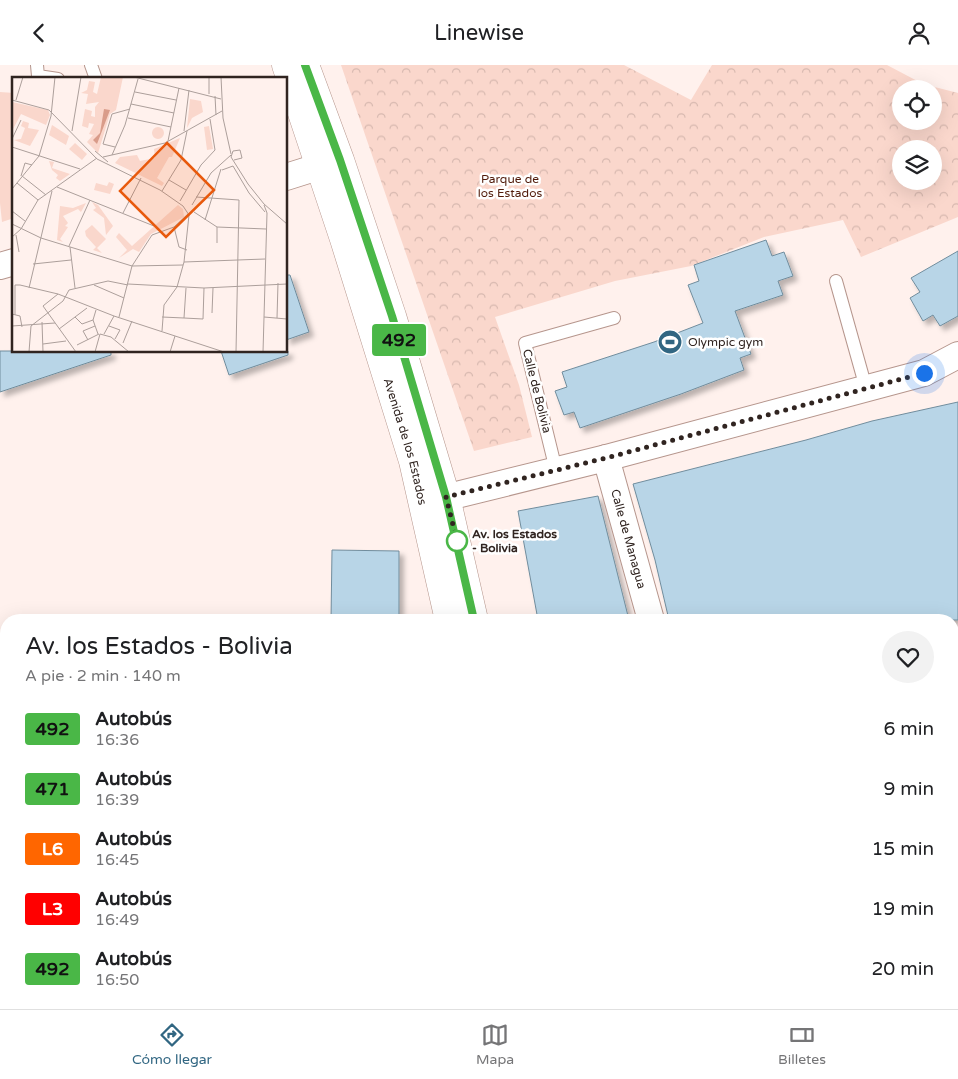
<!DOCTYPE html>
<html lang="es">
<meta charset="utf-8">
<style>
body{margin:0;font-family:"Varela Round",sans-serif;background:#f2f2f2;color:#202124;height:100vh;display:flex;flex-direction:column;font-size:19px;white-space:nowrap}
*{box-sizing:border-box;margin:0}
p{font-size:16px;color:#757577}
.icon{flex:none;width:28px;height:28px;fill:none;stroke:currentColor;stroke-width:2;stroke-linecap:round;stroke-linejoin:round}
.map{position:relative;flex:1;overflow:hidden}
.panel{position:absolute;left:0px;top:549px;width:959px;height:396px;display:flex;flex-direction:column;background:#fff;border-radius:20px 20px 0 0;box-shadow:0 5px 20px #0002}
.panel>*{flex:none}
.badge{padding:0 10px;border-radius:4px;font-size:18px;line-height:32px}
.fabs{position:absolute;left:892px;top:15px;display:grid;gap:10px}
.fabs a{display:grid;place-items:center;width:50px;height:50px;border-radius:50%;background:#fff;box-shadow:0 5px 20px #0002;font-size:25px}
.you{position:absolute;width:25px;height:25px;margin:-12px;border:4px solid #fff;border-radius:50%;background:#1a73e8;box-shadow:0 0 0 8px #1a73e833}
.map>.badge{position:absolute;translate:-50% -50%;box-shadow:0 0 0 2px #fff}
.round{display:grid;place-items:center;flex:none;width:52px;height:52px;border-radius:26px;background:#f2f2f2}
.overview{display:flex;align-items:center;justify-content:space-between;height:85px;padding:0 25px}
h1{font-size:24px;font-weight:600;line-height:38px}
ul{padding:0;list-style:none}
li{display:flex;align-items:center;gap:15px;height:60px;padding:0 25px}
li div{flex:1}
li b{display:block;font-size:19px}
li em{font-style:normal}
li .badge{min-width:55px;font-weight:700;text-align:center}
header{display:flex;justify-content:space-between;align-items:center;height:65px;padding:0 25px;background:#fff;font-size:22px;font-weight:600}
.menu{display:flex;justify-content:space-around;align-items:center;height:70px;border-top:1px solid #e0e0e0;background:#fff;font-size:14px;color:#757577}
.menu a{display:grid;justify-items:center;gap:2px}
.menu .on{color:#316682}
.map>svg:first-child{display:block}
.park{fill:url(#park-crowns);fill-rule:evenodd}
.garden{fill:#fad7cc}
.building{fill:#b8d5e7;stroke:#718d9d;filter:url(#shadow)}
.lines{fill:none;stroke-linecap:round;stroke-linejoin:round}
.lane-casing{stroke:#b6968d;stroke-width:14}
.street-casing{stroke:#b6968d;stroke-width:28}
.secondary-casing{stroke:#b6968d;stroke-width:29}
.lane{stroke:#fff;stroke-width:12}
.street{stroke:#fff;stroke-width:26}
.secondary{stroke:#fff;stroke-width:28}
.line-casing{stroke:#fff;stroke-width:11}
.line{stroke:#4ab747;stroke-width:8}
.walk{stroke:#302420;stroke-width:5;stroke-dasharray:0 9}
.stop-dot{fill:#fff;stroke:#4ab747;stroke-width:2.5}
.labels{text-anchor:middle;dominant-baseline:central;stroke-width:5;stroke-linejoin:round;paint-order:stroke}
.park-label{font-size:12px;fill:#511b0a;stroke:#fff}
.poi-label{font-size:12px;fill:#302420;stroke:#fff;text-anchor:start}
.street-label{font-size:12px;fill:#302420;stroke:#fff}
.stop-label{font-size:12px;font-weight:bold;fill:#302420;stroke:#fff;text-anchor:start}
.inset-road{fill:none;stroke:#ac9f9b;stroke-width:1}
.view{fill:#e8590c;fill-opacity:0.15;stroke:#e8590c;stroke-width:2.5}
.inset-edge{fill:none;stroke:#302420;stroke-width:2.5}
</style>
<header><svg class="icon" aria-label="back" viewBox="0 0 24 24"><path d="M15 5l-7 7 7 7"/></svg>Linewise<svg class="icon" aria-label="person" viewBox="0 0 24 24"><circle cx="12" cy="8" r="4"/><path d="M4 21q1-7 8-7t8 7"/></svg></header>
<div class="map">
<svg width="958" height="944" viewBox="0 0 958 944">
<defs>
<pattern id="park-crowns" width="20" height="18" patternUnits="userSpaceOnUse" patternTransform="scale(1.25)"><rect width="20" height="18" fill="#fad7cc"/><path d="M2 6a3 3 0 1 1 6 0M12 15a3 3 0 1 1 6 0" fill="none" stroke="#d7b8af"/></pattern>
<filter id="shadow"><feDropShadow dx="4.5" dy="4.5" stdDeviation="2.5" flood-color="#0004"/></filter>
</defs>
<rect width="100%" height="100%" fill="#fff1ed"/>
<g class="park">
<path d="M341 0H624L691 35 712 0H887L923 19 958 28V152L861 192 843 155 764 172 691 201 615 216 495 252 519 320 532 372 474 386ZM901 24H934V56H901ZM901 84H934V116H901Z"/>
<path d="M6 707V805L0 801V708Z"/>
</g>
<path class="garden" d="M0 27 14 28V153L2 157 0 138Z"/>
<g class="building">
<path d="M766 175 772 191 784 187 793 211 778 216 783 230 735 246 751 289 740 293 744 305 681 329 580 363 574 347 564 350 555 326 567 322 562 307 654 277 703 258 688 220 699 216 694 200Z"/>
<path d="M958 186V251L940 261 933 250 923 256 910 233 920 227 911 213Z"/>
<path d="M286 210H290L309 267 286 275Z"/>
<path d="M0 286H111V290L0 327Z"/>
<path d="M221 286H288V290L229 310Z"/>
<path d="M958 337V555H669L655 495 633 419 806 375 872 356Z"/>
<path d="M598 431 629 555H538L518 446Z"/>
<path d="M332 485 399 486V555H331Z"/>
</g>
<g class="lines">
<defs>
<g id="lane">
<path d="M37 0 38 11 58 14"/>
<path d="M91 0 96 14"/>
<path d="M836 216 866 323"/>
<path d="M556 405 525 278 614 253"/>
</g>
<g id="street">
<path d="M286 112 340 95"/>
<path d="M0 201 14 197"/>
<path id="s1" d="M606 393 651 555"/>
<path d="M424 438 606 393 924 308 958 290"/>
<path d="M952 591 958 589"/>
<path d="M0 831 6 835"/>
<path d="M790 939 795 944"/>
<path d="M168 944 171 939"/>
</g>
<g id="secondary">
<path id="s2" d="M286 0 344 174 413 396 449 555"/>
<path d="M305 0 340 95 392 251 446 432 474 555"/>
<path d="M952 782 958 780"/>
<path d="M457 939 460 944"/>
<path d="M572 944 576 939"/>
</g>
</defs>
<use href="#lane" class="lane-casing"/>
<use href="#street" class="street-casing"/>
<use href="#secondary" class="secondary-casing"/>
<use href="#lane" class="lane"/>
<use href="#street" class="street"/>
<use href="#secondary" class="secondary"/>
</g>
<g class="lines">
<defs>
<path id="line" d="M305 0 340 95 392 251 446 432 474 555"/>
</defs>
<use href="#line" class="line-casing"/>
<use href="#line" class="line"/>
<path class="walk" d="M457 476 446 432 606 393 924 308"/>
</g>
<defs>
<symbol id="stadium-disc" viewBox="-11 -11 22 22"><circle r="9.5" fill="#316682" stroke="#fff"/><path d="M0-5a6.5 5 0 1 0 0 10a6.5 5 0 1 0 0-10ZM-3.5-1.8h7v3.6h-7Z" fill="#fff"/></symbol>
</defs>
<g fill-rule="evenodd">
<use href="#stadium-disc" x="656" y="263" width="28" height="28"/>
</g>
<circle class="stop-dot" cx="457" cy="476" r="10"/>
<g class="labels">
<g class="park-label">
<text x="510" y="114">Parque de<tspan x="510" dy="14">los Estados</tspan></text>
</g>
<g class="poi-label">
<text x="688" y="277">Olympic gym</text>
</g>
<g class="street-label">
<text transform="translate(537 326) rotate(76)">Calle de Bolivia</text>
<text stroke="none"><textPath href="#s2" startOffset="395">Avenida de los Estados</textPath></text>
<text stroke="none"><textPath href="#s1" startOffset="84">Calle de Managua</textPath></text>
</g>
<g class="stop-label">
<text x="472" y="469">Av. los Estados<tspan x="472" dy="14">- Bolivia</tspan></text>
</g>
</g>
<g transform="translate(12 12)">
<rect width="275" height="275" fill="#fff1ed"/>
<path d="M89 0H111L104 33 98 37 86 76 75 65 81 58 77 57 82 47 77 46 76 51 70 49 73 32 80 34 79 39 83 40V30L87 25 74 27 76 17 69 16 75 13 77 4 83 5 81 15 85 17ZM178 22 189 24 191 35 180 41 175 51ZM0 25 36 33 38 38 34 48 9 37 0 54ZM168 61 160 80H157L145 101 152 106 150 109 103 86 108 80 125 78 128 84 143 81 142 72ZM166 128 171 132 172 140 139 157 127 175 121 172 107 181 115 173 104 160 107 156 120 169Z" fill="#fad7cc"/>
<path d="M11 44 17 46 16 51 27 53 18 69 2 63 9 62 13 51 9 49ZM40 48 57 59 54 68 37 58ZM197 49 201 72 195 73 192 50ZM140 56a6 6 0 1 1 12 0a6 6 0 1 1-12 0ZM63 66 75 77 70 83 57 72ZM37 84 42 85 40 91 58 97 48 104 44 101 46 98 40 93ZM97 105 102 107 98 117 82 113 84 106 95 109ZM80 125 86 128 101 149 94 158 92 141 81 133 84 131ZM74 126 69 135 66 132 51 139 56 146 53 149 56 150 48 162 51 165 45 163 48 129 61 131ZM80 148 94 162 85 171 90 176 81 173 84 170 74 159 73 154Z" fill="#fad7cc"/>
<path d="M92 32 98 33 85 67 81 63 88 56Z" fill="#d99c8a"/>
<path class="inset-road" d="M122 0 209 22M209 0 211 41 219 77M123 15 164 23M197 17V0M203 19 204 38M0 23 37 33 85 82 148 113 171 129 177 138M4 23 11 0M119 27 162 36M116 41 159 50M60 54 69 0M172 54 177 13M0 62 9 43M156 64 167 11M0 70 68 92M103 70 91 67 100 37 118 32M83 74 96 85M100 78 113 48 126 2M91 80 153 66 210 34M222 83 230 81 228 73 221 74 219 80 236 107 252 127 275 147M210 93 221 89 237 116 253 135M9 99 13 86 20 88M10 99 34 118M157 103 174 113M5 106 26 123M45 110 142 149M0 112 27 79 39 39 43 0M150 114 169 83 175 54M184 120 227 123 224 275M168 124 189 88 203 73 198 42M180 128 199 96 219 78M0 134 13 144M182 135 205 150 254 152M111 136 129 101M193 143 209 92M0 147 29 161 120 189 107 240M162 150 167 170 175 173M205 150V166M4 158 7 175M0 160 9 152 26 123 85 81M57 169 78 123M58 170 63 211M172 185 253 182M21 187 59 183M120 189 140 158 162 150 176 137M120 189 171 188M116 207 192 211 275 207M82 208 112 221M17 211 40 114M46 217 31 229 64 275M84 233 81 243 86 257M200 236 201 211M0 237 8 239 10 250M3 238V208H8L46 217 102 239 92 257M102 239 212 275M63 240 70 247 81 243M150 240 172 241 174 211M252 240 275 242M172 241 191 242 192 211M265 241 266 206M30 245 31 275M0 249 43 246M19 249 51 224 57 213 96 204 116 208M97 249 108 253 103 262M47 252 75 231M150 254 152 228 165 210 172 185 177 138M88 257 99 260 117 275M76 263 71 254 83 249M111 266 120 244M31 267 54 264M65 268 87 257M17 275 19 249M83 275 88 257M158 275 163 259M251 275 255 136 252 128"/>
<path class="view" d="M155 66 202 113 154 160 108 114Z"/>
<rect width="275" height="275" class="inset-edge"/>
</g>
</svg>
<div class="fabs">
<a><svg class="icon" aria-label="locate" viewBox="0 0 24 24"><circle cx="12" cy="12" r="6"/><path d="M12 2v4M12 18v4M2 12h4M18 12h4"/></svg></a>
<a><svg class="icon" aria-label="layers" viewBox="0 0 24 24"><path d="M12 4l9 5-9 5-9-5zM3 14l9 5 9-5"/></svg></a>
</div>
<div class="you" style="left:924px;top:308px"></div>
<b class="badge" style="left:399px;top:275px;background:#4ab747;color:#111">492</b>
<section class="panel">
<div class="overview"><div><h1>Av. los Estados - Bolivia</h1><p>A pie · 2 min · 140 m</p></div><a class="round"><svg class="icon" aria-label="heart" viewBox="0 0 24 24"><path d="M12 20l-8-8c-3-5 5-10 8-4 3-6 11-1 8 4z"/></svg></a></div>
<ul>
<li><span class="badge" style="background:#4ab747;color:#111">492</span><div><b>Autobús</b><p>16:36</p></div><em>6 min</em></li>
<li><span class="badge" style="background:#4ab747;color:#111">471</span><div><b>Autobús</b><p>16:39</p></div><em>9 min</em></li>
<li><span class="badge" style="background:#f60;color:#fff">L6</span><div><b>Autobús</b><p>16:45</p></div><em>15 min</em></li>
<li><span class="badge" style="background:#f00;color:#fff">L3</span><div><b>Autobús</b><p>16:49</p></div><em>19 min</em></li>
<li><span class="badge" style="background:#4ab747;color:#111">492</span><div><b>Autobús</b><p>16:50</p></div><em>20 min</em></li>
</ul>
</section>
</div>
<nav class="menu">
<a class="on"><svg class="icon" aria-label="directions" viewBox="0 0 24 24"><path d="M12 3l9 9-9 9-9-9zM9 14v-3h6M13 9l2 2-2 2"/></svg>Cómo llegar</a>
<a><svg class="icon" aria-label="map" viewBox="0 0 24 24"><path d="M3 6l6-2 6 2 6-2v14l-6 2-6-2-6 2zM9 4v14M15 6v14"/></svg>Mapa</a>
<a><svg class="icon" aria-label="tickets" viewBox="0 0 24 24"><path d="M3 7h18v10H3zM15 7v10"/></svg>Billetes</a>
</nav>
